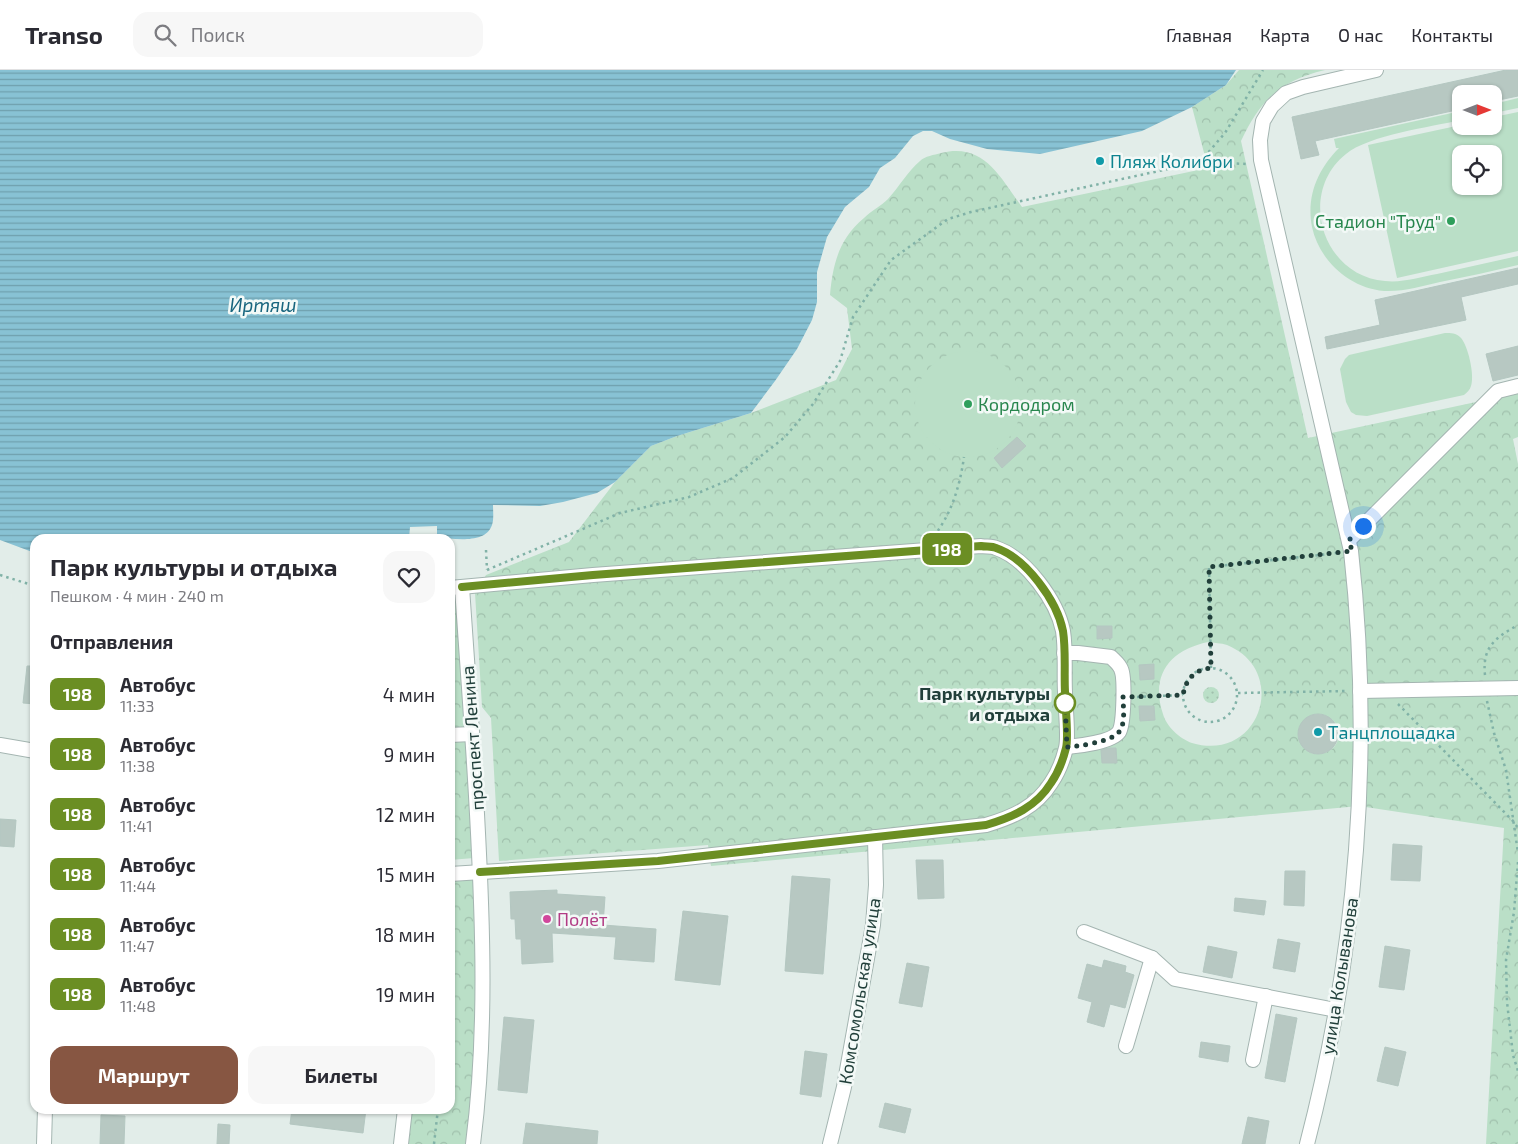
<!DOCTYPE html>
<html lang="ru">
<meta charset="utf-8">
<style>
body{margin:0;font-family:"Exo 2",sans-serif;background:#f7f7f7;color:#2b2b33;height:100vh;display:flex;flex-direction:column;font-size:19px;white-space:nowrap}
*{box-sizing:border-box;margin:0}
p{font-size:16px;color:#7c7c81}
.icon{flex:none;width:28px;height:28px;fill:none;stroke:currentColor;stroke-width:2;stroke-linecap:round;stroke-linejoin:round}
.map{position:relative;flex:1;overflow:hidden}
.sheet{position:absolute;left:30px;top:464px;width:425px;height:580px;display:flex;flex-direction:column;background:#fff;border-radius:15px;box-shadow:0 1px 4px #0004}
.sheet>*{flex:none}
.badge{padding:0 10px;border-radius:8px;font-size:18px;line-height:32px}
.needle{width:32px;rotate:90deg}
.fabs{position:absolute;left:1452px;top:15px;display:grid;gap:10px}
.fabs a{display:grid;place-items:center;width:50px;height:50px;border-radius:10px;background:#fff;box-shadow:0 1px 4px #0004;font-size:25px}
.you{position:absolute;width:25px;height:25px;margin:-12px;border:4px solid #fff;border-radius:50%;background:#1a73e8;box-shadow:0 0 0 8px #1a73e833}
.map>.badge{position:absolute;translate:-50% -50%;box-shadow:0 0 0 2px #fff}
h2{padding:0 20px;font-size:19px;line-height:45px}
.round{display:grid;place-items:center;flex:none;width:52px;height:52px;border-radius:15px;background:#f7f7f7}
.headline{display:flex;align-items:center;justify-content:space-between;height:85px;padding:0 20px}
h1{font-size:24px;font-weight:700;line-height:38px}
.button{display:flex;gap:10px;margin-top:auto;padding:10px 20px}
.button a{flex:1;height:58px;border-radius:15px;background:#875642;color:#fff;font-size:20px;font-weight:700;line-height:58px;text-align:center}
.button a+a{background:#f7f7f7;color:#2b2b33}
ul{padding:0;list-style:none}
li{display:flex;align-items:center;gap:15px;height:60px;padding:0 20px}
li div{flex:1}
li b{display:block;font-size:19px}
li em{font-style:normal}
li .badge{min-width:55px;font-weight:700;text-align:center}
header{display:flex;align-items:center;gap:30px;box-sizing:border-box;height:70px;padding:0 25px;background:#fff;border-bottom:1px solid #e1e1e2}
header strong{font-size:24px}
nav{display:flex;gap:28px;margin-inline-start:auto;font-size:18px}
.search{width:350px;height:45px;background:#f7f7f7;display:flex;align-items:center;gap:12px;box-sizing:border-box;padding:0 18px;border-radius:15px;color:#7c7c81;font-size:19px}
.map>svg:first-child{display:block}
.grass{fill:url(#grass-dots)}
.forest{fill:url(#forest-crowns);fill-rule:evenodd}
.pitch{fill:#badfc7;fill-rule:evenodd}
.water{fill:url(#water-rules)}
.building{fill:#b7c8c2;stroke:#b4c7c1}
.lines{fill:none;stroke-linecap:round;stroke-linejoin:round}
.minor-casing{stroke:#a4b5b1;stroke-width:16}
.path{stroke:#81b2a7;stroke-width:2.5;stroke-dasharray:2.5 4;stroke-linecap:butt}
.minor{stroke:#fff;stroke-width:14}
.line-casing{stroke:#fff;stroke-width:11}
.line{stroke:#6b8e23;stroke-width:8}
.walk{stroke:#213f3a;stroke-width:5;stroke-dasharray:0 9}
.culture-dot{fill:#0f9aa8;stroke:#f3f9f7;stroke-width:2}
.leisure-dot{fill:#2e9e5b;stroke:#f3f9f7;stroke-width:2}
.stop-dot{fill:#fff;stroke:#6b8e23;stroke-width:2.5}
.hotel-dot{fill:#d1479c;stroke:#f3f9f7;stroke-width:2}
.labels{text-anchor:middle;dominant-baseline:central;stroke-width:5;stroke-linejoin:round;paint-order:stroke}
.culture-label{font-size:18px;fill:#0d838f;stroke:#f3f9f7;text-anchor:start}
.leisure-label{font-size:18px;fill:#27864d;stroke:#f3f9f7;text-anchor:end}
.stop-label{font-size:18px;font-weight:bold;fill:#213f3a;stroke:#f3f9f7;text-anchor:end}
.street-label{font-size:18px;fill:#213f3a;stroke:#f3f9f7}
.hotel-label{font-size:18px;fill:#b23c85;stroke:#f3f9f7;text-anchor:start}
.water-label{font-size:19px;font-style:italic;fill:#18657e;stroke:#f3f9f7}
</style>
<header>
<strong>Transo</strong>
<div class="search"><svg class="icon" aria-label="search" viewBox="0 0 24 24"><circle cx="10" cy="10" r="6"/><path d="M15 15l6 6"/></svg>Поиск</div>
<nav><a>Главная</a><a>Карта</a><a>О нас</a><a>Контакты</a></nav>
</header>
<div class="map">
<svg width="1518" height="1074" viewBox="0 0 1518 1074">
<defs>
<pattern id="grass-dots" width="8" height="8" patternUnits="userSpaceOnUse" patternTransform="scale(1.25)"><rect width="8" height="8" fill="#badfc7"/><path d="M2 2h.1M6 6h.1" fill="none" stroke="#a0c0ac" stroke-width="1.8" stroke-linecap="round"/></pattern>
<pattern id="forest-crowns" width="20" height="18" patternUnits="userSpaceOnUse" patternTransform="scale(1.25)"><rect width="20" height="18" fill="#badfc7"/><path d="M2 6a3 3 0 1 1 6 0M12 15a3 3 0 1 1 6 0" fill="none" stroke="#a0c0ac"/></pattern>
<pattern id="water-rules" width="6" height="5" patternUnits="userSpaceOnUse" patternTransform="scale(1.25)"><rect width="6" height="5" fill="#88c2d4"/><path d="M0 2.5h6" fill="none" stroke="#6f9fad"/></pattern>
</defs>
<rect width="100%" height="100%" fill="#e2ede9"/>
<circle class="grass" cx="1211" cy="625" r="8"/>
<g class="forest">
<path d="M1239 0H1325C1280 11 1261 29 1241 71L1308 368 1518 323V367L1513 369 1518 394V1074H1486L1504 758 1359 736 711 796 708 775 499 791 491 648 482 637 475 523 486 505 569 472 615 412 651 376 677 366 751 343 836 310 852 279 847 238 830 225C833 193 839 169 864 148 871 141 881 136 888 129 899 117 908 101 920 91 925 86 934 85 941 83 984 72 1000 107 1022 137L1208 98 1192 37 1226 15ZM1208 572C1214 573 1221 573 1227 575 1290 601 1260 693 1192 673 1180 669 1166 656 1163 644 1150 605 1170 580 1208 572ZM1318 644C1331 645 1343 656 1338 670 1335 677 1331 681 1324 683 1297 691 1286 649 1318 644Z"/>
<path d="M458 520 467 659 450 660V521Z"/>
<path d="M467 668 474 788 450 790V669Z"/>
<path d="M475 809 478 920 476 990 467 1074H407L411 1039H450V810Z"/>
</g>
<g class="pitch">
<path d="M1518 28V38L1494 43V34Z"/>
<path d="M1461 41V50C1431 57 1369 65 1346 84 1297 123 1322 206 1385 211 1402 213 1420 207 1437 204 1464 198 1491 192 1518 186V195C1492 201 1466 207 1440 212 1422 216 1403 222 1384 221 1349 218 1319 190 1312 157 1306 126 1318 99 1339 78H1336L1334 69Z"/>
<path d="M1518 42V181L1397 208 1368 75 1461 55V56H1494V47ZM1461 84H1494V116H1461Z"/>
<path d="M1445 263C1451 263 1456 263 1460 267 1468 274 1475 306 1471 316 1470 320 1467 322 1464 325L1367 346 1356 345 1351 342 1346 332 1340 299 1345 289 1349 285Z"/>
<circle cx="968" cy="334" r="53"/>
</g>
<path class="water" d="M0 0H1236L1226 15 1192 37 1142 61 1040 84 987 79 950 69 932 61H923L913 66 895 88 880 98 869 117 845 137 827 167 817 202V232L812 250 797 279 775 311 751 343 677 366 651 376 615 412 597 423 563 432 540 436 493 435C493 441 494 449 492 455 485 475 454 468 437 468V456L410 457 409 469H35V483L0 470Z"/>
<g class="building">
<path d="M1506 0H1518V26L1494 31V24H1461V39L1315 71 1319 85 1301 89 1292 47Z"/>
<path d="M1518 198V214L1461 227 1466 250 1327 279 1325 267 1380 255 1375 230Z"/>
<path d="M1518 276V305L1493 311 1486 284Z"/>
<path d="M1017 367 1026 376 1002 398 994 388Z"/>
<path d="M1097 556H1112V568L1097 569Z"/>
<path d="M1154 594V609L1140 610 1139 595Z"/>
<path d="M27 596H35V634L23 633Z"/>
<path d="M1139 636H1154L1155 650 1140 651Z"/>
<circle cx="1318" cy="664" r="20"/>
<path d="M1109 678H1116L1117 693H1102L1101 680Z"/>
<path d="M0 749 16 750 14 777 0 776Z"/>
<path d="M1393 774 1422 776 1420 811 1391 810Z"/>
<path d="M916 790H943L944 828 918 829Z"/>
<path d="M1285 801H1305L1304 836 1284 835Z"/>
<path d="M792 806 830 809 823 904 785 901Z"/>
<path d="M557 820V824L605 827 603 855 656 859 654 892 614 889 616 867 552 863 553 892 522 894 521 869H516L515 849H511L510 822Z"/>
<path d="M1235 828 1266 831 1264 845 1234 841Z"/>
<path d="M683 841 728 846 720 915 675 910Z"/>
<path d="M1278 869 1300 873 1295 902 1273 898Z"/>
<path d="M1208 876 1237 882 1232 908 1203 902Z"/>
<path d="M1385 876 1410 880 1404 920 1379 917Z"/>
<path d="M1104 890 1126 896 1125 902 1134 905 1125 938 1110 934 1104 957 1087 952 1092 932 1078 928 1087 894 1102 898Z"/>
<path d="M907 893 929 897 922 937 899 933Z"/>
<path d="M1276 944 1297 948 1285 1012 1265 1008Z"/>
<path d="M504 947 534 950 527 1023 498 1020Z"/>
<path d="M1201 972 1230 976 1228 992 1199 987Z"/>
<path d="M1385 977 1406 982 1398 1016 1377 1011Z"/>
<path d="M805 981 827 984 821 1027 800 1024Z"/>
<path d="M885 1033 911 1039 905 1063 879 1057Z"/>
<path d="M292 1039H366L363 1063 290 1054Z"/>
<path d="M101 1045 125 1046 124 1074H100Z"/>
<path d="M1248 1047 1269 1051 1265 1074H1242Z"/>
<path d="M526 1053 598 1061 597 1074H523Z"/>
<path d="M218 1054 230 1055 229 1074H217Z"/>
</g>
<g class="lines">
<defs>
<g id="minor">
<path d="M1349 470 1498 321 1518 316"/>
<path d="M462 517C467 592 473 668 477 744 483 854 487 964 473 1074"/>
<path d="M450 518 593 505 981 476C986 477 992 476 996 478 1026 488 1057 531 1063 561 1066 580 1064 602 1065 622 1065 635 1069 666 1066 678 1063 690 1058 703 1051 713 1036 737 1013 747 986 755L658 791 450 804"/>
<path d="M1064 583H1078L1111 587C1115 591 1119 594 1121 599 1125 607 1124 654 1119 662 1112 672 1079 676 1067 677"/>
<path d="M1360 621 1518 618"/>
<path d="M450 665 472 664"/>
<path d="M0 675 35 681"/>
<path d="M1084 862 1152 888 1175 909 1336 940"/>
<path d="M1126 976 1152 888"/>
<path d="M1253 990 1266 926"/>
<path d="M44 1074 45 1039"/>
<path d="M401 1074 405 1039"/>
<path d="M830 1074 844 1017 873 855 876 815 875 767"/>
<path d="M1307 1074C1357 882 1373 679 1351 481L1261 90 1260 70 1263 51 1272 36 1286 23 1303 17 1376 0"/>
</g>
</defs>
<use href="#minor" class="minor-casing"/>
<g class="path">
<path d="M1200 92 1225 63 1263 0"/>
<path d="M934 466C952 443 960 415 964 387"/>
<path d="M486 480 487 500"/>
<path d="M487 500 620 443 689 427 733 408 785 367 813 334 840 291 853 247 891 190 948 149 971 142 1200 92 1247 94"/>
<path d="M0 505 35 516"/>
<circle cx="1210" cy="625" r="27"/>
<path d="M1211 598 1209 497 1338 483"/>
<path d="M1485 605C1482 577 1495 568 1518 555"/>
<path d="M1238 623 1346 621"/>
<path d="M1137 627 1183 625"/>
<path d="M1487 631 1494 663 1506 700 1518 783"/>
<path d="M1398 634 1513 751 1518 758"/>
<path d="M1518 792 1514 842 1506 890 1507 932 1513 985 1518 1001"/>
<path d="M434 1074 438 1039"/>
</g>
<use href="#minor" class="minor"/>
</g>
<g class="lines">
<defs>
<path id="line" d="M462 517 593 505 981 476C986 477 992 476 996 478 1026 488 1057 531 1063 561 1066 580 1064 602 1065 622 1065 635 1069 667 1066 678 1063 690 1058 703 1051 713 1036 737 1013 747 986 755L658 791 480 802"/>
</defs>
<use href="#line" class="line-casing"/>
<use href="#line" class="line"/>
<path class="walk" d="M1065 633 1067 677C1079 676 1111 672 1119 662 1126 653 1123 637 1123 627L1183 625C1186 609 1194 600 1211 598L1209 497 1352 481 1349 470 1363 456"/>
</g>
<g class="culture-dot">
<circle cx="1100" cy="91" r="5"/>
<circle cx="1318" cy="662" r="5"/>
</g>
<g class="leisure-dot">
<circle cx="1451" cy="151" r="5"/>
<circle cx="968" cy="334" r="5"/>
</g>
<circle class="stop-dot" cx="1065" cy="633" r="10"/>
<circle class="hotel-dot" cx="547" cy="849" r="5"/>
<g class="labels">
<g class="culture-label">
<text x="1110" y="91">Пляж Колибри</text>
<text x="1328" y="662">Танцплощадка</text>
</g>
<g class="leisure-label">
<text x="1441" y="151">Стадион "Труд"</text>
<text x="978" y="334" text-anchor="start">Кордодром</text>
</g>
<g class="stop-label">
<text x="1050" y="623">Парк культуры<tspan x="1050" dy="21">и отдыха</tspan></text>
</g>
<g class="street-label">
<text transform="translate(472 668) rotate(-94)">проспект Ленина</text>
<text transform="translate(1339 906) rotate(-81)">улица Колыванова</text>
<text transform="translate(859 921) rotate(-81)">Комсомольская улица</text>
</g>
<g class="hotel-label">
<text x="557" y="849">Полёт</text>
</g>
<g class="water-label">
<text x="263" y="234">Иртяш</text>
</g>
</g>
</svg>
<div class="fabs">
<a><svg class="needle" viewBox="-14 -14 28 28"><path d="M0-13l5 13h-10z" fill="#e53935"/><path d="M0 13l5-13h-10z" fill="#7c7c81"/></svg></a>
<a><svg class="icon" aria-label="locate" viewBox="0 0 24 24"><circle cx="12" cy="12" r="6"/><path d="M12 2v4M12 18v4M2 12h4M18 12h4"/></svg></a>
</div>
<div class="you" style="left:1363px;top:456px"></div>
<b class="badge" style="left:947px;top:479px;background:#6b8e23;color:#fff">198</b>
<section class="sheet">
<div class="headline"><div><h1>Парк культуры и отдыха</h1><p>Пешком · 4 мин · 240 m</p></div><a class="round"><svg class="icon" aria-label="heart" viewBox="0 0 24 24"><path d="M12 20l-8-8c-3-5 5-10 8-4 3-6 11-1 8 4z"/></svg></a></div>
<h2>Отправления</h2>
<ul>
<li><span class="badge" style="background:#6b8e23;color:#fff">198</span><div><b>Автобус</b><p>11:33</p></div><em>4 мин</em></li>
<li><span class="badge" style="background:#6b8e23;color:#fff">198</span><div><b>Автобус</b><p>11:38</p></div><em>9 мин</em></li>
<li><span class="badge" style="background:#6b8e23;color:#fff">198</span><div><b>Автобус</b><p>11:41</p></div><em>12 мин</em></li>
<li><span class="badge" style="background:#6b8e23;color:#fff">198</span><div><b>Автобус</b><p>11:44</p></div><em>15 мин</em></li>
<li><span class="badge" style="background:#6b8e23;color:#fff">198</span><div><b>Автобус</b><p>11:47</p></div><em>18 мин</em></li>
<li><span class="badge" style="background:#6b8e23;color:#fff">198</span><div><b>Автобус</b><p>11:48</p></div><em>19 мин</em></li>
</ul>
<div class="button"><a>Маршрут</a><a>Билеты</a></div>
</section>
</div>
